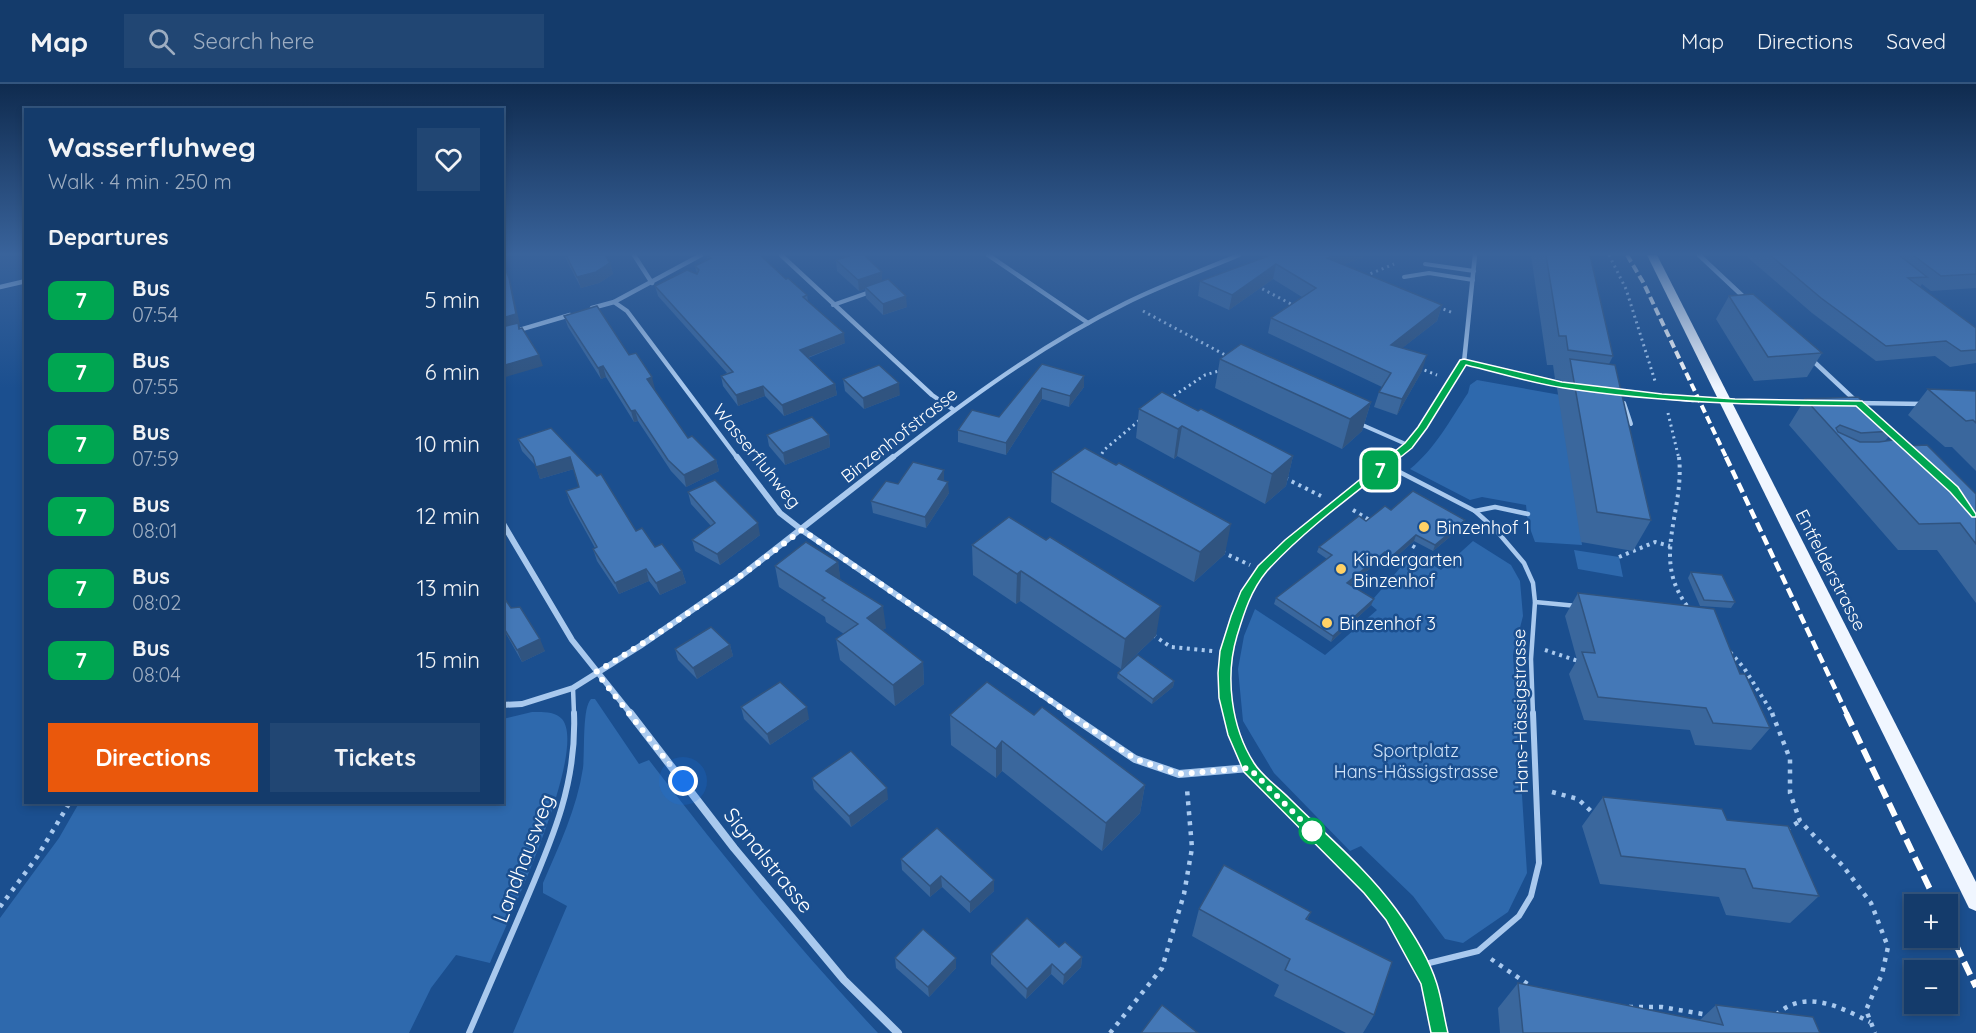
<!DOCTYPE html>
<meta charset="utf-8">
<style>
body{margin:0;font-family:Quicksand,sans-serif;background:#214673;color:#f1f3f6;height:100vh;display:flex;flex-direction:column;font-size:22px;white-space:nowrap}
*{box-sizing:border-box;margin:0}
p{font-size:20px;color:#9dadc1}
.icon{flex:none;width:33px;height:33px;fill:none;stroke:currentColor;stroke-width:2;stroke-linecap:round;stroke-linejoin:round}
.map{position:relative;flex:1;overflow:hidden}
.drawer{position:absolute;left:24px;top:24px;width:480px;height:696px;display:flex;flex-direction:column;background:#143b6b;border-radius:0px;box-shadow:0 3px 9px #0003,0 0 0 2px #33557e}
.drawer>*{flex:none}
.badge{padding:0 12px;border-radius:9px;font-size:21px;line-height:39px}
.fabs{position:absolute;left:1904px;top:810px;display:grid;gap:12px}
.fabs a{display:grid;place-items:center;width:54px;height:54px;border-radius:0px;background:#143b6b;box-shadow:0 3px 9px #0003,0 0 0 2px #33557e;font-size:30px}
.you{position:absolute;width:30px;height:30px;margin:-15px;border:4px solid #fff;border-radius:50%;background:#1a73e8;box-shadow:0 0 0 9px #1a73e833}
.map>.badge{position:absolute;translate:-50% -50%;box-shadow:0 0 0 3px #fff}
h2{padding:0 24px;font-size:22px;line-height:54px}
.round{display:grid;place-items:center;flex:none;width:63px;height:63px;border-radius:0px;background:#214673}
.head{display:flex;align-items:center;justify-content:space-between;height:102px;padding:0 24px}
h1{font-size:28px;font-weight:700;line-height:45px}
.action{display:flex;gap:12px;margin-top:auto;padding:12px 24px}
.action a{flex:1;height:69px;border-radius:0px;background:#ea580c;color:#fff;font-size:24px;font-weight:700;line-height:69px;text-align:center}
.action a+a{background:#214673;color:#f1f3f6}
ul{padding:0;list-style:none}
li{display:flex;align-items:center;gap:18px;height:72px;padding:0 24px}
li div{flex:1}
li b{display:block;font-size:22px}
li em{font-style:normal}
li .badge{min-width:66px;font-weight:700;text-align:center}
header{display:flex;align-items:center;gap:36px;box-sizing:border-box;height:84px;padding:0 30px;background:#143b6b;border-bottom:2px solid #33557e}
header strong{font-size:28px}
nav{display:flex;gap:33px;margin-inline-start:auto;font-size:21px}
.search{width:420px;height:54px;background:#214673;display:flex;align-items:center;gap:15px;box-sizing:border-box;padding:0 21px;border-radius:0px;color:#9dadc1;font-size:22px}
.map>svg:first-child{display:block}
.green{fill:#2e69ad}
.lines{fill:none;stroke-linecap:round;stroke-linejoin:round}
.street-tunnel{stroke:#3d69a0;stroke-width:4.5;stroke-dasharray:4.5 2;stroke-linecap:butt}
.path-far2{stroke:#a9c9ee;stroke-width:3;stroke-dasharray:2 4;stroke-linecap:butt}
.path-far1{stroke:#a9c9ee;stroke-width:4;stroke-dasharray:3 4.5;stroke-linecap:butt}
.path{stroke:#a9c9ee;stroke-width:4.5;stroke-dasharray:4 6;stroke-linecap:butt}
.lane-far2{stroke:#a9c9ee;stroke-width:4}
.lane-far1{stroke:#a9c9ee;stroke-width:4.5}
.lane{stroke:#a9c9ee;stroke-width:6}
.street-far2{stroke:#a9c9ee;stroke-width:4.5}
.street-far1{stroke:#a9c9ee;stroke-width:6}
.street{stroke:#a9c9ee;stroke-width:8}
.primary{fill:#f0f6ff;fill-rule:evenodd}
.rail-far2{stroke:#fff;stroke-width:4;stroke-dasharray:8 4;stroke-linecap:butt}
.rail-far1{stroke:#fff;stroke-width:4.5;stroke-dasharray:10 4.5;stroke-linecap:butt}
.rail{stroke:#fff;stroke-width:6;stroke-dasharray:14 6;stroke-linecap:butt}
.wall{fill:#3a679d}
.shaded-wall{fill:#305480}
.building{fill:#4478b7;stroke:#305480;stroke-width:1.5}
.line{fill:#00a651;stroke:#fff;stroke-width:1.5}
.walk{stroke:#fff;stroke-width:6;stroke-dasharray:0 10.8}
.poi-dot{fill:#ffd166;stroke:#1b4f8f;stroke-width:2}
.stop-dot{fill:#fff;stroke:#00a651;stroke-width:3}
.labels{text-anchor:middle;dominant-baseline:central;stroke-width:5;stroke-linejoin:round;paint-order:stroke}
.street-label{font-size:18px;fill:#fff;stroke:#1b4f8f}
.poi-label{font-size:18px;fill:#fff;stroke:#1b4f8f;text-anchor:start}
.park-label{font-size:18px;fill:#cfe3fa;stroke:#1b4f8f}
.near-street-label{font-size:21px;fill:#fff;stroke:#1b4f8f}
</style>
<header>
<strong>Map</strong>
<div class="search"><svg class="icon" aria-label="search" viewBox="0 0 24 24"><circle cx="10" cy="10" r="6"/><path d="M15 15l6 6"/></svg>Search here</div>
<nav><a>Map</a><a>Directions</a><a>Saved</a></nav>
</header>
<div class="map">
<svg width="1976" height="949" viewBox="0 0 1976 949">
<rect width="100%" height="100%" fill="#1b4f8f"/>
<g class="green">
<path d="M1477 296 1566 312 1582 461 1535 458 1528 439 1526 421 1482 413 1470 416 1410 385C1435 365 1450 336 1468 309L1470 301Z"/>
<path d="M1473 457 1511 481 1520 497 1523 532 1513 571 1527 789 1508 828 1463 859 1445 855 1413 812 1361 762 1350 767 1274 689 1243 637 1238 585 1244 552 1255 525 1325 571 1377 526 1371 521 1374 514 1413 469 1441 486Z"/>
<path d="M1574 466 1619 473 1623 493 1578 485Z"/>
<path d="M591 615H595L639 680 649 676C721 770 796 862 878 949H513L567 822 543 809V799C559 762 577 724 583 684 585 668 582 624 591 615Z"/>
<path d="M532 628C541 628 555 627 562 635 589 666 506 841 490 879L456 871 431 904 409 949H0V834L59 754 79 719 502 718 503 635Z"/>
</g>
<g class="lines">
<path class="street-tunnel" d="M1693 316 1748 318"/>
<g class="path-far2">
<path d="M1609 171 1626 205 1655 297"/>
<path d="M1365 192 1394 180"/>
<path d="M1257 202 1291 220 1289 224"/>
<path d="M1438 223 1453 229"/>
<path d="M1143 227 1229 273"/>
<path d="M1419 284 1437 291"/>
<path d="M1169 315 1205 291 1222 286"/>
<path d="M1668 329 1679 375"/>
<path d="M1099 375 1104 366 1141 335"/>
</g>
<g class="path-far1">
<path d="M1679 373C1685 429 1650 474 1688 523"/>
<path d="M1285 394 1321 412"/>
<path d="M1353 426 1371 437"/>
<path d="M1406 458 1416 464"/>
<path d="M1222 468 1250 481"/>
<path d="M1619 473 1655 458 1670 462"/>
<path d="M1153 551 1171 563 1213 567"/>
<path d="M1545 566 1581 578"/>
<path d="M1730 568 1744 584 1773 630"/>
</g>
<g class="path">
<path d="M1772 629 1790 675V709L1800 737 1843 782 1871 819 1888 863 1882 890 1866 926 1875 949"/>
<path d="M1552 708 1578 715 1594 730"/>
<path d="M1786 746 1800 737"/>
<path d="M0 823 37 773 70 718"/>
<path d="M1491 875 1532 903"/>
<path d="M1629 923H1662L1708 931"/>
<path d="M1776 931C1805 904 1840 923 1870 938"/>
<path d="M1110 949 1162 884 1184 810 1192 764 1187 705"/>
</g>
<g class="lane-far2">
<path d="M1425 180 1474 187"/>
<path d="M1404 193 1429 189 1473 196"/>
<path d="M833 221 870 208"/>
<path d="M1624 319 1631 340"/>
<path d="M1358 339 1408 361"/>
</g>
<g class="lane-far1">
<path d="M1386 381 1475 427 1495 445 1524 479 1533 499 1535 518 1531 575 1533 630"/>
<path d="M1475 427 1495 423 1528 430"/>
<path d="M1535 518 1577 522"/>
<path d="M573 604 574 630"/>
</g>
<g class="lane">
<path d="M1421 881 1478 867 1519 832 1531 812 1539 779 1533 629"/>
<path d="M469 949C487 908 504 867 522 826 550 760 577 703 574 629"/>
</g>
<g class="street-far2">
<path d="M634 171 652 199"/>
<path d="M781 171 932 311 954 326"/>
<path d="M988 171 1088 239"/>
<path d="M1699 171 1748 217"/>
<path d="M0 203 26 197"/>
<path d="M614 218 627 227 738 375"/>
<path d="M592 224 614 218 701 171"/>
<path d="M502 251 570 231"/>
<path d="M1810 274 1858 319"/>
<path d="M1464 278 1565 302"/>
<path d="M1614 308 1693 316"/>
<path d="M1748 318 1810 319"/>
<path d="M1856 319 1924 320"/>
<path d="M1885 344 1902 359"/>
<path d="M891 375C965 317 1041 261 1126 219 1162 201 1201 187 1239 171"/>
<path d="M1392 375 1408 361 1422 344 1464 278 1475 171"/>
</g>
<g class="street-far1">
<path d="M737 373 780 429 802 446 1070 630"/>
<path d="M502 438 572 556 631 630"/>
<path d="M502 621 522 620 573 604 640 562 737 495 893 373"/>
<path d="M1230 630C1201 500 1310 444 1393 373"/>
</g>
<g class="street">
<path d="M630 629 734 764 844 896 898 949"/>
<path d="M1067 629 1135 675 1179 690 1249 684"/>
<path d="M1229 629 1233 643 1250 685 1364 800 1405 854 1421 883 1432 915 1439 949"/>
</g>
<path class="primary" d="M1647 171H1657L1976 798V827L1969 824Z"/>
<path class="rail-far2" d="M1627 171 1643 198 1727 375"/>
<path class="rail-far1" d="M1726 373 1847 630"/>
<g class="rail">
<path d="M1846 629 1937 820"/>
<path d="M1947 842 1976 903"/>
</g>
</g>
<g class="wall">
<path d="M564 171H605L610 179 613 190 599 199 581 204Z"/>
<path d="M707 171 786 195 807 211 808 217 845 259 808 274 835 300 837 311 784 332 765 312 738 322 723 302 721 292 727 289 658 212 655 202 697 190 695 182 708 176Z"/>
<path d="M1271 171H1368L1343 181 1442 221 1437 237 1402 264 1422 287 1397 331 1374 323 1379 308 1382 303 1268 249 1271 234 1302 213 1273 195 1229 226 1198 212 1200 197Z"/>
<path d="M1531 171H1590L1613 272 1609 280 1651 436 1633 467 1581 458 1557 304 1561 296 1555 295 1553 281H1547Z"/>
<path d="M1745 171H1976V204L1931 207 1922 200 1920 203 1976 244V279L1950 283 1935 272 1876 277 1812 229Z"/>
<path d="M836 176 882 188V197L907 223 883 231 866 214 865 205 859 207 837 187Z"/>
<path d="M1729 212 1822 269 1807 293 1754 297 1716 235Z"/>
<path d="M564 232 629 271 655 305H654L688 354 716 376 719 387 686 403 671 387 638 337 634 338 606 293 601 295 568 243Z"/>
<path d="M1220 275 1371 318 1362 347 1342 365 1215 304Z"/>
<path d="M1042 280 1084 303 1069 323 1042 315 1006 371 958 358V346L999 333Z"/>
<path d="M843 295 900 311 864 325 845 307Z"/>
<path d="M1928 305 1976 307V387L1952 363H1945L1908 331Z"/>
<path d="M1805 315 1893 347 1885 357 1907 362 1976 410V519L1937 466H1898L1789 341Z"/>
<path d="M1139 325 1198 327 1293 372 1286 402 1265 420 1177 372 1174 375 1136 354Z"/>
<path d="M551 344 636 447 682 487 686 499 660 511 649 497 619 510 597 477 593 465 595 464 570 419 566 407 579 403 574 385 540 395 536 382 522 367 518 355Z"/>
<path d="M767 351H829L830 363 785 381 769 362Z"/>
<path d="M1116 381 1225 470 1194 498 1051 418 1052 388Z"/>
<path d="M944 396 949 409 926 444 873 429 871 417 898 400Z"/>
<path d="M688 408 760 451 720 481 695 467 692 456 711 442 691 420Z"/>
<path d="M1391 426 1465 436 1463 442 1433 467 1414 457 1389 479 1383 474 1350 501 1374 515 1371 521 1331 558 1274 520 1276 514 1327 475 1317 468 1319 463 1366 437Z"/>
<path d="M972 461 1156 552 1121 585 1020 517 1016 520 973 491Z"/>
<path d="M838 478 840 495 886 544 882 546 923 578 924 600 895 622 840 576 836 555 844 550 826 538 825 533 779 503 775 482Z"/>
<path d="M1691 488 1735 518 1731 524 1700 522 1688 494Z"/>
<path d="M1578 509 1740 590 1770 644 1751 666 1695 661 1690 646 1584 636 1569 590 1577 576 1565 532Z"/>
<path d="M502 511 511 524 545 567 522 578 505 548 502 549Z"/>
<path d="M730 561 733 572 697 595 678 576 675 565Z"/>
<path d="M1118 589 1174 597 1173 603 1152 620 1117 594Z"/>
<path d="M741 623 809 635 770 661 744 635Z"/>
<path d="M950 631H1034L1145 701 1140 729 1102 767 1002 687 996 694 951 661Z"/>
<path d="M812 694 888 715 851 743 814 705Z"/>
<path d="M1603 713 1727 736 1819 812 1790 839 1726 831 1719 813 1600 800 1582 742Z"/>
<path d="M901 775 994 807 970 829 942 803 930 813 902 786Z"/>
<path d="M1199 825 1311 828 1307 836 1374 931 1363 949H1346L1274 912 1279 901 1192 852Z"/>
<path d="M1059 863 1082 873 1081 883 1063 901 1051 890 1026 915 991 880V870Z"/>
<path d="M895 874H956V884L929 913 896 884Z"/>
<path d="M1518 899 1700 936 1716 921 1820 949H1500L1498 924Z"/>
</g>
<g class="shaded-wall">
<path d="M1334 171H1368L1323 189 1327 174Z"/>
<path d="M610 179 613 190 599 199 581 204 577 193Z"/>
<path d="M1276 180 1273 195 1229 226 1232 211Z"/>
<path d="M882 188V199L865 203V205L859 207 858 196Z"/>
<path d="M509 194 512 205 520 241H519L522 250 502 246V234Z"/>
<path d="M906 212 907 223 883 231V220Z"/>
<path d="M1442 221 1437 237 1387 276 1391 261Z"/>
<path d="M844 249 845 259 801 276 800 266Z"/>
<path d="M539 271 543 282 502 294V282Z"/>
<path d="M1427 271 1422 287 1397 331 1402 315Z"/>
<path d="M603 282 606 293 601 295 598 284Z"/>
<path d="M1084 292V303L1069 323 1070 312Z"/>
<path d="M652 293 655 305 650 306 647 295Z"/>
<path d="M899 299 900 311 864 325 863 314Z"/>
<path d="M835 300 837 311 784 332 782 321Z"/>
<path d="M763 302 765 312 738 322 736 311Z"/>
<path d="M1042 304V315L1006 371V359Z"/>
<path d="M1371 318 1362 347 1342 365 1350 335Z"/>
<path d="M635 326 638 337 634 338 631 327Z"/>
<path d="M1182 342 1177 372 1174 375 1178 345Z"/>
<path d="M829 351 830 363 785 381 783 369Z"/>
<path d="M1293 372 1286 402 1265 420 1272 390Z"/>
<path d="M570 373 574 385 540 395 536 383Z"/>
<path d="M716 376 719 387 686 403 684 391Z"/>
<path d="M944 386V398L938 395Z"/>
<path d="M948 398 949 409 926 444 925 433Z"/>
<path d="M1465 436 1463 442 1433 467 1435 461Z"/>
<path d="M758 439 760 451 720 481 717 470Z"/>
<path d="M1231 440 1225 470 1194 498 1200 468Z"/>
<path d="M1416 451 1414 457 1389 479 1391 473Z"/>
<path d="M1385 468 1383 474 1345 505 1347 499Z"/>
<path d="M838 478 841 499 826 487Z"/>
<path d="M646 485 649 497 619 510 615 499Z"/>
<path d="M682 487 686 499 660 511 656 499Z"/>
<path d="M1021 487 1020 517 1016 520 1017 490Z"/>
<path d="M1374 515 1371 521 1331 558 1333 552Z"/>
<path d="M883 522 886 544 869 556 867 534Z"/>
<path d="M1161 522 1156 552 1121 585 1125 555Z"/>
<path d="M540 555 545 567 522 578 517 566Z"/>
<path d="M730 561 733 572 697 595 693 584Z"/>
<path d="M923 578 924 600 895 622 893 601Z"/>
<path d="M1174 597 1173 603 1152 620 1153 615Z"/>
<path d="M807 623 809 635 770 661 767 650Z"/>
<path d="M1002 657V687L996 694V665Z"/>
<path d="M1145 701 1140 729 1102 767 1106 739Z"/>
<path d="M887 704 888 715 851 743 849 732Z"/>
<path d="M941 792 942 803 930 813V802Z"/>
<path d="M994 796V807L970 829V818Z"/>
<path d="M1082 873 1081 883 1063 901 1064 891Z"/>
<path d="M956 874V884L929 913 928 903Z"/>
<path d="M1052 880 1051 890 1026 915 1027 905Z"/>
</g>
<g class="building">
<path d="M566 171H605L610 179 596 188 577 193Z"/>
<path d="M707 171H760L786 195 788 194 807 211 803 213 844 249 800 266 835 300 782 321 763 302 736 311 721 292 733 288 655 202 687 186 697 190 699 186 695 182 711 174Z"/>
<path d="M852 171H864L882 188 858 196 836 176Z"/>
<path d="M1271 171H1334L1327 174 1442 221 1391 261 1427 271 1402 315 1379 308 1391 289 1271 234 1316 204 1276 180 1232 211 1200 197Z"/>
<path d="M1546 171H1590L1613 272 1568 266 1566 252H1559Z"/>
<path d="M1770 171H1899L1927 193 1908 194 1976 244V266L1961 267 1946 257 1886 262 1821 214Z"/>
<path d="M1913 171H1976V190L1941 192Z"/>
<path d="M502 177 509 194 516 230 502 234Z"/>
<path d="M888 195 906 212 883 220 865 203Z"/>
<path d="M1753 210 1822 269 1768 273 1729 212Z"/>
<path d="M597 222 629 271 636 269 652 293 647 295 688 354 692 352 716 376 684 391 668 376 635 326 631 327 603 282 598 284 564 232Z"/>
<path d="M518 239 519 245 522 244 539 271 502 282V243Z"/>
<path d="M1241 260 1371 318 1350 335 1220 275Z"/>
<path d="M1570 275 1615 281 1651 436 1597 428Z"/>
<path d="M1042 280 1084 292 1070 312 1042 304 1006 359 958 346 972 326 999 333Z"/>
<path d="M879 281 899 299 863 314 843 295Z"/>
<path d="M1928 305 1976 307V339L1973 336 1966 337Z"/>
<path d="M1162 308 1198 327 1201 325 1293 372 1272 390 1182 342 1178 345 1139 325Z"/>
<path d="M1858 313 1893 347 1861 349 1840 341 1836 344 1838 348 1860 358H1879L1900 355 1907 362 1927 361 1976 410V460L1960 439 1919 440 1805 315Z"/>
<path d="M812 333 829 351 783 369 767 351Z"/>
<path d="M551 344 597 392 601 390 636 447 642 444 655 463 662 460 682 487 656 499 646 485 615 499 593 465 597 463 566 407 579 403 570 373 536 383 533 373 518 355Z"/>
<path d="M1085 364 1116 381 1119 379 1231 440 1200 468 1052 388Z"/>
<path d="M913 378 944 386 938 395 948 398 925 433 871 417 886 397 898 400Z"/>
<path d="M715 396 758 439 717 470 692 456 715 439 688 408Z"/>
<path d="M1413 407 1465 436 1435 461 1416 451 1391 473 1385 468 1347 499 1374 515 1333 552 1276 514 1332 471 1319 463 1359 432 1366 437 1385 422 1391 426Z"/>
<path d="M1009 433 1046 456 1050 453 1161 522 1125 555 1021 487 1017 490 972 461Z"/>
<path d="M806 458 838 478 826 487 883 522 867 534 923 578 893 601 836 555 858 540 822 516 825 514 775 482Z"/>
<path d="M1691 488 1722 491 1735 518 1704 516Z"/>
<path d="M1578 509 1714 525 1740 590H1745L1770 644 1713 639 1706 624 1598 613 1582 568 1595 569Z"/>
<path d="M502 511 511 524 520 523 540 555 517 566 502 541Z"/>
<path d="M711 543 730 561 693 584 675 565Z"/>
<path d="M1138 571 1174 597 1153 615 1118 589Z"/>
<path d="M780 598 807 623 767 650 741 623Z"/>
<path d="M987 598 1034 631 1042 623 1145 701 1106 739 1002 657 996 665 950 631Z"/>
<path d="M851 667 887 704 849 732 812 694Z"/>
<path d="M1603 713 1722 725 1727 736 1788 742 1819 812 1753 804 1745 785 1621 772Z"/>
<path d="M937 744 994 796 970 818 941 792 930 802 901 775Z"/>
<path d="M1224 781 1311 828 1306 835 1392 878 1374 931 1285 886 1290 875 1199 825Z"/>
<path d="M1027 834 1059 863 1065 858 1082 873 1064 891 1052 880 1027 905 991 870Z"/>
<path d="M923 845 956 874 928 903 895 874Z"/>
<path d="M1518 899 1723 941 1716 921 1813 933 1820 949H1523Z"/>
<path d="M1162 921 1198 949H1141Z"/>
</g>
<linearGradient id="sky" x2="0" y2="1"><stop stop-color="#0f2b4f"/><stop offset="0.56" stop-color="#39639b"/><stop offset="1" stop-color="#39639b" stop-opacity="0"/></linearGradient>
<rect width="1976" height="304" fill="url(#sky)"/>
<path class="line" d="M1464 275 1562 298 1662 310 1735 315 1862 317 1958 403 1976 430V433H1972L1950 408 1856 322C1758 321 1661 319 1564 304 1531 299 1499 289 1466 281L1427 344 1412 364C1365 402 1308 442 1267 487 1251 506 1244 529 1237 552 1225 592 1231 643 1254 679 1262 692 1278 703 1289 714 1325 750 1366 784 1396 825 1412 847 1429 874 1437 900 1442 916 1444 933 1448 949H1431L1421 900 1386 836 1364 809 1244 688 1228 651 1219 614 1218 589 1220 567 1231 532 1241 507 1258 482 1285 456 1405 359 1418 343 1460 276Z"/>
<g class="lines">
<path class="walk" d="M683 697 596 588C668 546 736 496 802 446L1135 675 1179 690 1249 684 1312 747"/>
</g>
<g class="poi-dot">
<circle cx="1424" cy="443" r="6"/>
<circle cx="1341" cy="485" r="6"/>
<circle cx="1327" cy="539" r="6"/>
</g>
<circle class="stop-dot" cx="1312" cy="747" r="12"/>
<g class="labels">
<g class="street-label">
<text transform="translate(899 351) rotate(-38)">Binzenhofstrasse</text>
<text transform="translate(757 372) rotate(51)">Wasserfluhweg</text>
<text transform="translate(1831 486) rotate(63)">Entfelderstrasse</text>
<text transform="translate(1520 627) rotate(-91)">Hans-Hässigstrasse</text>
</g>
<g class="poi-label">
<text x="1436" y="443">Binzenhof 1</text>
<text x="1353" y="475">Kindergarten<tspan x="1353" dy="21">Binzenhof</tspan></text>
<text x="1339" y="539">Binzenhof 3</text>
</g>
<g class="park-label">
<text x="1416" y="666">Sportplatz<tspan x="1416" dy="21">Hans-Hässigstrasse</tspan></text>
</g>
<g class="near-street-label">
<text transform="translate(523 774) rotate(-69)">Landhausweg</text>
<text transform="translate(769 776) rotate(51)">Signalstrasse</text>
</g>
</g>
</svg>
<div class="fabs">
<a>+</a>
<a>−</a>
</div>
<div class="you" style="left:683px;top:697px"></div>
<b class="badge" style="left:1380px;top:386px;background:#00a651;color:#fff">7</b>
<section class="drawer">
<div class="head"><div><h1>Wasserfluhweg</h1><p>Walk · 4 min · 250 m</p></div><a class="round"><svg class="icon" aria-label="heart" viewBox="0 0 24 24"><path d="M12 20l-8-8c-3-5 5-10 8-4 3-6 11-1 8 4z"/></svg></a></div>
<h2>Departures</h2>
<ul>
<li><span class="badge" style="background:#00a651;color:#fff">7</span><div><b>Bus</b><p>07:54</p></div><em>5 min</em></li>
<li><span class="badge" style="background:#00a651;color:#fff">7</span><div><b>Bus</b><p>07:55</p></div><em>6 min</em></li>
<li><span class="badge" style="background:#00a651;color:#fff">7</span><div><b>Bus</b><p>07:59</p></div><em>10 min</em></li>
<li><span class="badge" style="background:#00a651;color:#fff">7</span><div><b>Bus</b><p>08:01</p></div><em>12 min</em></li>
<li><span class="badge" style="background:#00a651;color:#fff">7</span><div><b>Bus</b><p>08:02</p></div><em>13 min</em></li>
<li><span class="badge" style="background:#00a651;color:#fff">7</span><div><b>Bus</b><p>08:04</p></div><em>15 min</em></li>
</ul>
<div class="action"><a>Directions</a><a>Tickets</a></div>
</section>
</div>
